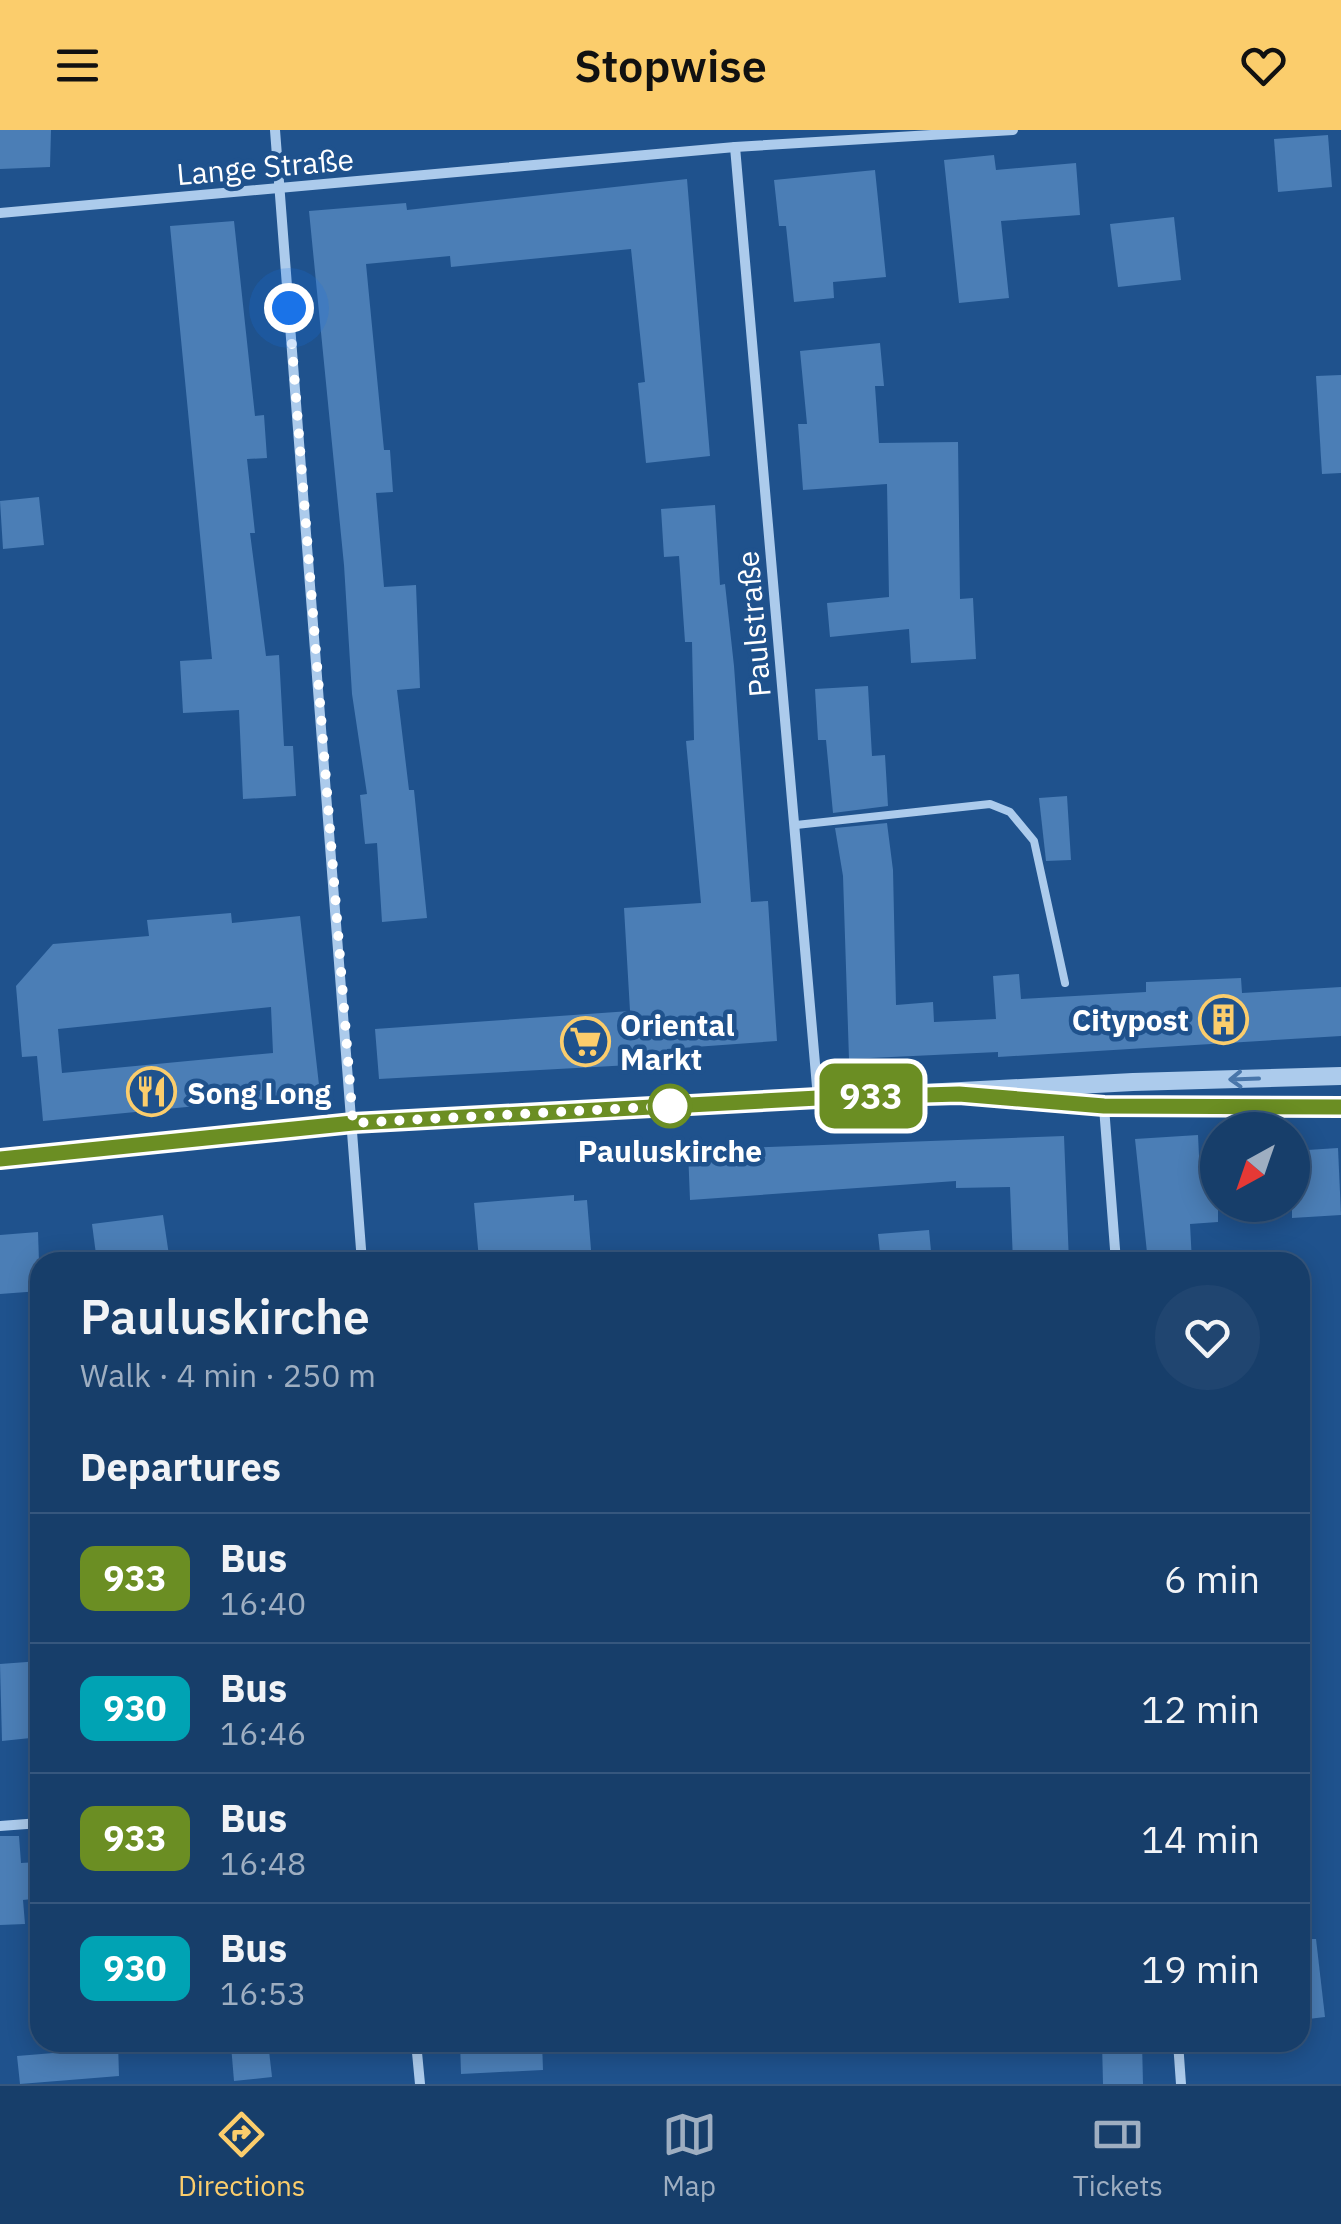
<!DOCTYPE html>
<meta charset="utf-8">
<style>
body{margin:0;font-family:"IBM Plex Sans",sans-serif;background:#204570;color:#f1f3f6;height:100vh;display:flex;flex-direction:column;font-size:38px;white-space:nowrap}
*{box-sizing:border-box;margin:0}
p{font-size:32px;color:#9eaec1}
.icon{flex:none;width:55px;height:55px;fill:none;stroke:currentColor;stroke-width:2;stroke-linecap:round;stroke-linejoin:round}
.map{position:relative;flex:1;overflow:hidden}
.drawer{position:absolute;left:30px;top:1122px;width:1280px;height:800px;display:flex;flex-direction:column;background:#173e6a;border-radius:30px;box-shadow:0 5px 25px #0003,0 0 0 2px #36577e}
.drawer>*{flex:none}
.badge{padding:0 20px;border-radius:15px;font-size:35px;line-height:65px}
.needle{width:65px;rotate:220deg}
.tools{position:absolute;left:1200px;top:982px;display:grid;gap:20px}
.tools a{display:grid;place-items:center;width:110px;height:110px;border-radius:50%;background:#173e6a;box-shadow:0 5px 25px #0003,0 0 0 2px #36577e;font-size:50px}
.you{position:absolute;width:50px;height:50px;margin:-25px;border:8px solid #fff;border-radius:50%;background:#1a73e8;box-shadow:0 0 0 15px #1a73e833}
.map>.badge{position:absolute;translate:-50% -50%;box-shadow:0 0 0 5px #fff}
h2{padding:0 50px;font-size:38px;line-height:90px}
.round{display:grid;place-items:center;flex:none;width:105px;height:105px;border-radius:52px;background:#204570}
.overview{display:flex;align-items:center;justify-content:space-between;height:170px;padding:0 50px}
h1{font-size:48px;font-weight:600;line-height:75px}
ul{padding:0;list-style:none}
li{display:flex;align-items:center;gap:30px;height:130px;padding:0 50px;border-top:2px solid #36577e}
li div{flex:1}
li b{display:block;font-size:38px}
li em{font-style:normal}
li .badge{min-width:110px;font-weight:700;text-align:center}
header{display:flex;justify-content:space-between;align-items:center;height:130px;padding:0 50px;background:#fbcd6c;color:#111;font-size:45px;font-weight:600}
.dock{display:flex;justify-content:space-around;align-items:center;height:140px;border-top:2px solid #36577e;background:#173e6a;font-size:28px;color:#9eaec1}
.dock a{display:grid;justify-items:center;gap:5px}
.dock .current{color:#fbcd6c}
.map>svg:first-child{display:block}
.building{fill:#4b7eb6;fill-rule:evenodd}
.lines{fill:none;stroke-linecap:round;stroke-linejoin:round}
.service{stroke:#accbec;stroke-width:8}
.minor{stroke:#accbec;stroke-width:10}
.tertiary{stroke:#accbec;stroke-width:18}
.oneway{stroke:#4976aa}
.line-casing{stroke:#fff;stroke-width:22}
.line{stroke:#6b8e23;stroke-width:15}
.walk{stroke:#fff;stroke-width:10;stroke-dasharray:0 18}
.stop-dot{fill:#fff;stroke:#6b8e23;stroke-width:5}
.labels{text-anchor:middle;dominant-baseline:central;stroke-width:9;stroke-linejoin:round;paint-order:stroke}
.street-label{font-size:30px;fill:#fff;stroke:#1f528d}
.poi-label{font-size:30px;font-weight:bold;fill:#fff;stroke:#1f528d;text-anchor:start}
.stop-label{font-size:30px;font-weight:bold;fill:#fff;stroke:#1f528d}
</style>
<header><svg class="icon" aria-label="menu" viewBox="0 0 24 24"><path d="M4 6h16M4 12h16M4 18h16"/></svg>Stopwise<svg class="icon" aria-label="heart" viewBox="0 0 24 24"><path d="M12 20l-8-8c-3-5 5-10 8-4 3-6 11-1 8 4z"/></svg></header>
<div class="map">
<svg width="1341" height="1954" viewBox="0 0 1341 1954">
<rect width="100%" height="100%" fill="#1f528d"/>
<g class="building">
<path d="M0 0H51L50 37 0 39Z"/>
<path d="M1328 5 1332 57 1278 62 1274 9Z"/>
<path d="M994 25 996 40 1076 33 1080 85 1001 91 1009 168 959 173 944 30Z"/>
<path d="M875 40 886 147 833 152 834 168 794 172 786 96H779L774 50Z"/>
<path d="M687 49 710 326 646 333 638 253 645 252 631 119 451 137 450 126 366 134 384 320H390L393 362 376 363 384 457 416 455 420 558 397 560 409 660H414L427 788 382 792 377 713 365 714 360 665 367 664 352 564 344 435 309 81 406 73 407 80Z"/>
<path d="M1174 87 1181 150 1118 157 1110 94Z"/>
<path d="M234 91 255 286 264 285 267 328 247 329 255 403H250L266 526 279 525 284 616H293L296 666 243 669 239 580 183 583 180 531 212 529 170 96Z"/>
<path d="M880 213 884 256H875L879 313 958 312 960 469 973 468 976 529 911 533 909 499 830 507 827 473 889 467 887 354 803 360 798 294H807L800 221Z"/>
<path d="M1341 245V343L1322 344 1316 246Z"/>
<path d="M39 367 44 415 3 419 0 371Z"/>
<path d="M715 375 720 455 725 454 734 536 751 772 768 771 777 911 667 919V933L379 949 375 899 630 881 624 778 701 773 686 611 694 610 692 512H685L679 426 664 427 661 379Z"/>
<path d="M868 556 872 626 885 625 888 676 833 683 826 610H818L815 559Z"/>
<path d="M1067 666 1071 730 1046 731 1039 668Z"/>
<path d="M887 693 893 740 896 875 933 872 934 892 996 889 993 846 1019 844 1021 869 1146 862V852L1241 848 1242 863 1341 857V906L998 927V922L849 929 843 746 835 698Z"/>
<path d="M231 783 232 793 300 786 320 964 43 991 37 926 22 927 16 856 53 814 149 806 147 790ZM271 877 273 923 62 943 58 899Z"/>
<path d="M1198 1005 1199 1026 1218 1025V1092L1190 1094 1192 1132H1148L1135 1009Z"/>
<path d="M1064 1006 1069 1132H1013L1010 1057 956 1058V1051L690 1070 688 1020Z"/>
<path d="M1338 1018 1341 1085 1292 1088V1021Z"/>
<path d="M574 1065V1071L587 1070 592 1132 479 1130 474 1073Z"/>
<path d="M163 1085 170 1132H97L92 1094Z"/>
<path d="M929 1100 932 1132H881L878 1104Z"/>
<path d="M38 1102 40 1161 0 1164V1105Z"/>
<path d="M40 1531V1607L2 1611 0 1534Z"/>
<path d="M0 1706H19L21 1733 38 1732 40 1768 23 1770 25 1794 0 1795Z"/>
<path d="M1300 1809H1316L1325 1887 1300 1890Z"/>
<path d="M78 1912H118L119 1946 20 1954 17 1926 78 1921Z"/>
<path d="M268 1912 272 1947 234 1951 231 1915Z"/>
<path d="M460 1912H542L543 1940 461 1944Z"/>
<path d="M1102 1912H1142L1143 1954H1103Z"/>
</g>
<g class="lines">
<path class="service" d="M796 695 990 674 1010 682 1034 711 1065 853"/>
<g class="minor">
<path d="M275 0 362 1132"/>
<path d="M735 17 818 968"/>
<path d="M0 83 735 17 1013 0"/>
<path d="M1104 977 1116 1132"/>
<path d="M0 1696 40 1693"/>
<path d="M416 1912 420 1954"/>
<path d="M1178 1912 1181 1954"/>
</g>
<g class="tertiary">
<path d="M1014 969 1104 977H1341"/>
<path d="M0 1029 353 993 1133 952 1341 946"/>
</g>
</g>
<defs><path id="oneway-shaft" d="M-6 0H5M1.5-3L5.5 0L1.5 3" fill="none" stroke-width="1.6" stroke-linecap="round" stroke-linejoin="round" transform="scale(2.5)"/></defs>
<use class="oneway" href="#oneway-shaft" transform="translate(1244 949) rotate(178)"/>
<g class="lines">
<defs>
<path id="line" d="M0 1029 353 993 818 968 959 964 1104 976 1341 977"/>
</defs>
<use href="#line" class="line-casing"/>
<use href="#line" class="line"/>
<path class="walk" d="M289 178 353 993 670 976"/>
</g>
<defs>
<symbol id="building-ring" viewBox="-11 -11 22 22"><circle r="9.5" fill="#1f528d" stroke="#fbcd6c" stroke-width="1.5"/><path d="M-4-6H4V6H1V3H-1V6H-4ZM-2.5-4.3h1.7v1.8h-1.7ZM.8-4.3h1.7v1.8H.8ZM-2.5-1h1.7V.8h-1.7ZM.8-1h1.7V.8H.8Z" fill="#fbcd6c"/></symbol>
<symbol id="supermarket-ring" viewBox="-11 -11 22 22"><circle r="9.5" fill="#1f528d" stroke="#fbcd6c" stroke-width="1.5"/><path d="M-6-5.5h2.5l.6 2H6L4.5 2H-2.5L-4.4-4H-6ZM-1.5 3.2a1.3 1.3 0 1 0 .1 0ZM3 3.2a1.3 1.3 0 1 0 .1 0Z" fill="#fbcd6c"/></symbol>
<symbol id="restaurant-ring" viewBox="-11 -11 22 22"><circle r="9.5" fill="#1f528d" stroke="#fbcd6c" stroke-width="1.5"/><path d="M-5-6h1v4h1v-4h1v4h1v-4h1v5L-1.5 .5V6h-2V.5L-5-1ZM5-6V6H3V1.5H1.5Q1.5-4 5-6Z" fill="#fbcd6c"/></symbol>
</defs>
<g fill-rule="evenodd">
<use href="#building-ring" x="1196" y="862" width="55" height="55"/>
<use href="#supermarket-ring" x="558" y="884" width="55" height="55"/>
<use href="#restaurant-ring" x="124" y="934" width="55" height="55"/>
</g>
<circle class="stop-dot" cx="670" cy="976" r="20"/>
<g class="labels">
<g class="street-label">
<text transform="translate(265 36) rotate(-5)">Lange Straße</text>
<text transform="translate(753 494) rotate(-95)">Paulstraße</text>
</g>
<g class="poi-label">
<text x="1189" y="889" text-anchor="end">Citypost</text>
<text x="620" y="894">Oriental<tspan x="620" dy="34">Markt</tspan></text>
<text x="187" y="962">Song Long</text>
</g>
<g class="stop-label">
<text x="670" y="1020">Pauluskirche</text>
</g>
</g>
</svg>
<div class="tools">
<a><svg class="needle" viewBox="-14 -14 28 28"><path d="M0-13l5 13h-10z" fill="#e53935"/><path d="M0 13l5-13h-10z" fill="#9eaec1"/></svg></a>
</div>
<div class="you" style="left:289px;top:178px"></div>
<b class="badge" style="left:871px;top:966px;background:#6b8e23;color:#fff">933</b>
<section class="drawer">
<div class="overview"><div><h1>Pauluskirche</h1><p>Walk · 4 min · 250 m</p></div><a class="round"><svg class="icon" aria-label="heart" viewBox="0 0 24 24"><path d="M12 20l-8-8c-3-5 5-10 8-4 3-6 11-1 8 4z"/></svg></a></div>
<h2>Departures</h2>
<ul>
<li><span class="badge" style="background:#6b8e23;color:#fff">933</span><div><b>Bus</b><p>16:40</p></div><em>6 min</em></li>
<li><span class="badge" style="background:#00a3b4;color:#fff">930</span><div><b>Bus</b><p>16:46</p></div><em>12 min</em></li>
<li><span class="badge" style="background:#6b8e23;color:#fff">933</span><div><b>Bus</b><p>16:48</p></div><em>14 min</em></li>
<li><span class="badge" style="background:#00a3b4;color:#fff">930</span><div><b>Bus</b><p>16:53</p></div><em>19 min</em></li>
</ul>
</section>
</div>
<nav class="dock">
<a class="current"><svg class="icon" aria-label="directions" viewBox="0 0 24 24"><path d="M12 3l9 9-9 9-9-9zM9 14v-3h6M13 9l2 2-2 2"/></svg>Directions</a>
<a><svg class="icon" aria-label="map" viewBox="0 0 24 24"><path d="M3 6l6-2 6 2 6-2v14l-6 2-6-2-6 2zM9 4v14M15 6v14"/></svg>Map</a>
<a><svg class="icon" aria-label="tickets" viewBox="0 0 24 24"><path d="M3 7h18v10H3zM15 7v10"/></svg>Tickets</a>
</nav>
